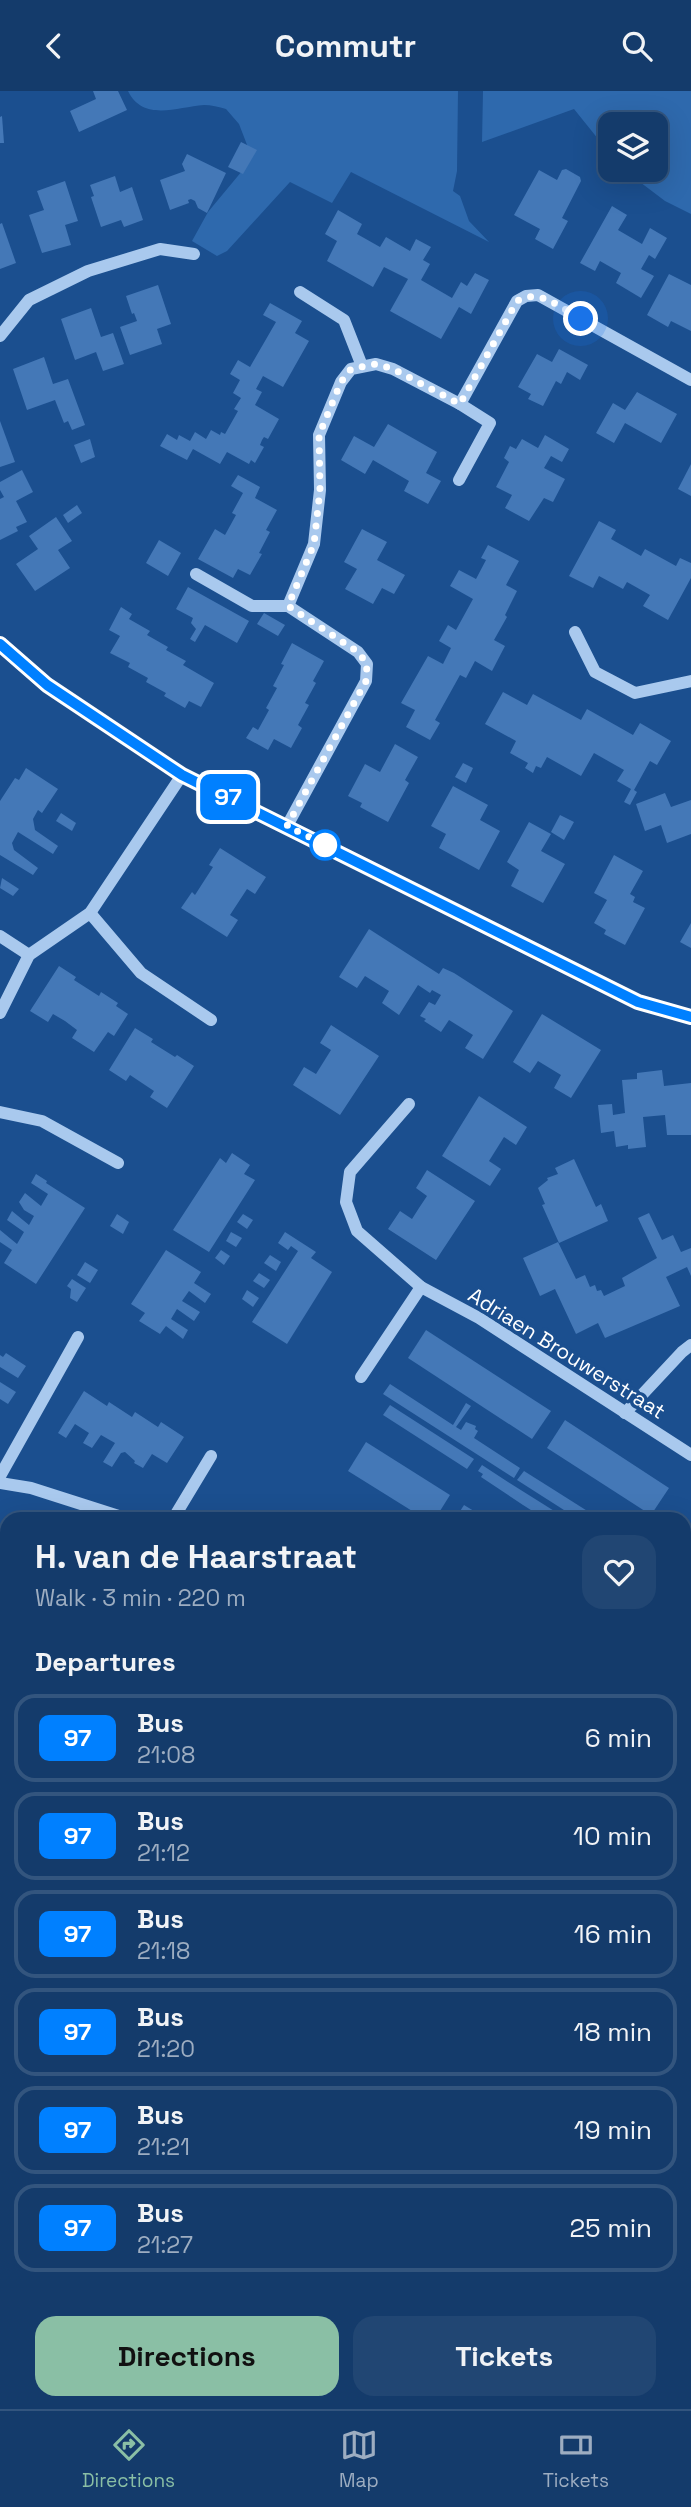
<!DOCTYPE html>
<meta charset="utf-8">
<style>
body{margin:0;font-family:"Space Grotesk",sans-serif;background:#214673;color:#f1f3f6;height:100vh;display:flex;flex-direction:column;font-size:26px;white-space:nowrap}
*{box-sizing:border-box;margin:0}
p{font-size:23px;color:#9dadc1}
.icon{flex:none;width:38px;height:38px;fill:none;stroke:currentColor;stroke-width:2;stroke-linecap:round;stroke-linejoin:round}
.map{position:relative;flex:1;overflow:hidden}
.drawer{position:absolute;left:0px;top:1421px;width:691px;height:898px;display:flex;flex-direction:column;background:#143b6b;border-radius:21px 21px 0 0;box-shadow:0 7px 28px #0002,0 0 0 2px #33557e}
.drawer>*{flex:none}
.badge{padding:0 14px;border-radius:10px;font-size:24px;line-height:46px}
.controls{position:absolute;left:598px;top:21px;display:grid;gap:14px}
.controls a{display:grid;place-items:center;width:70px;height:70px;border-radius:14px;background:#143b6b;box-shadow:0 7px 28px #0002,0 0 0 2px #33557e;font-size:35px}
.you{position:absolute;width:35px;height:35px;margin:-18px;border:5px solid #fff;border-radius:50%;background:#1a73e8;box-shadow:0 0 0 10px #1a73e833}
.map>.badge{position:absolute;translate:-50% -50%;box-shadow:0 0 0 4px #fff}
h2{padding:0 35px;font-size:26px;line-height:63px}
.round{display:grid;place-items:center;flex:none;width:74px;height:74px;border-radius:21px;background:#214673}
.headline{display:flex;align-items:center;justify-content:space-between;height:119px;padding:0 35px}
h1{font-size:33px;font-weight:700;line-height:52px}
.cta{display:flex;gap:14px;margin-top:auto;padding:14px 35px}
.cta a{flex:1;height:80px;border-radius:21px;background:#8abfa5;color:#111;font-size:28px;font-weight:700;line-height:80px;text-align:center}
.cta a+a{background:#214673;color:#f1f3f6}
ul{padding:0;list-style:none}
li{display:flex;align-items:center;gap:21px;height:88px;margin:0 14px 10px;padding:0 21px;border:4px solid #33557e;border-radius:21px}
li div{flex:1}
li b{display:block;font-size:26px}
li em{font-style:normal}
li .badge{min-width:77px;font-weight:700;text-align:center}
header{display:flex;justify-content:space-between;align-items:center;height:91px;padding:0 35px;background:#143b6b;font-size:32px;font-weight:700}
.menu{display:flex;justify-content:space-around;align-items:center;height:98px;border-top:2px solid #33557e;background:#143b6b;font-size:19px;color:#9dadc1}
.menu a{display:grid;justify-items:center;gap:4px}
.menu .selected{color:#8abfa5}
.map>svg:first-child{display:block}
.green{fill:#2e69ad}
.building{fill:#4478b7}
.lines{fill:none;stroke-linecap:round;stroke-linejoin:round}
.minor{stroke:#a9c9ee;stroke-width:12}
.line-casing{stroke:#fff;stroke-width:16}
.line{stroke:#0080ff;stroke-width:10}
.walk{stroke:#fff;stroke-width:7;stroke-dasharray:0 12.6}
.stop-dot{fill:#fff;stroke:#0080ff;stroke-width:3.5}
.labels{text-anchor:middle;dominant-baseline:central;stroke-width:7;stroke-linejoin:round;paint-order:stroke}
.street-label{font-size:21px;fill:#fff;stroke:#1b4f8f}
</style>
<header><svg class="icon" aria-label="back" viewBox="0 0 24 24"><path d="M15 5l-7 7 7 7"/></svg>Commutr<svg class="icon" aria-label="search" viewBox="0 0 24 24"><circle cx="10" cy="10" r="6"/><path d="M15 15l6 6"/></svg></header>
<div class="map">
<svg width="691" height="2318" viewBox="0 0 691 2318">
<rect width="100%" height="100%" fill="#1b4f8f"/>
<g class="green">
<path d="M128 0H458L457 80 453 100 460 105 469 130 489 151 351 81 332 112 290 91 227 160 217 165 192 150 208 121 247 74 249 59 239 33 226 18C219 16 211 14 204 14 177 16 143 31 128 0Z"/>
<path d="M483 0H691V123L665 110 624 79H656V33H611V64L574 18 482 51Z"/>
</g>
<g class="building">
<path d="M93 0H118L127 19 79 41 70 20 96 8Z"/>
<path d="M2 25 4 52H0V26Z"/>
<path d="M241 51 257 59 243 83 228 76Z"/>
<path d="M187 63 226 82 207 122 198 117 195 110 191 108 188 109 189 112 170 119 160 89 185 80 182 73Z"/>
<path d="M566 78 580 86 581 90 562 127 568 130 553 158 535 148 540 138 514 124 539 79 557 89 562 79Z"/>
<path d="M115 85 120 101 132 96 143 129 124 136 121 129 101 136 91 106 94 105 90 94Z"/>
<path d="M65 90 78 130 65 134 71 154 42 162 29 124 44 119 37 100Z"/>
<path d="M612 115 627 124 618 139 642 153 650 137 667 147 655 168 649 164 641 178 654 185 641 207 616 192 621 182 600 170 595 180 580 172Z"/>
<path d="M338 119 362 133 357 143 380 156 386 146 410 160 416 148 431 156 423 169 430 173 421 189 452 207 461 191 467 195 475 182 489 189 471 223 459 216 441 248 390 220 408 188 384 176 373 196 327 170 337 150 325 143Z"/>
<path d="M2 132 16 172 0 178V133Z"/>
<path d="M669 183 691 194V240L671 230 668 236 647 224Z"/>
<path d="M158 194 171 233 157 238 162 253 130 264 120 236 137 230 134 222 132 223 126 205Z"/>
<path d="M270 212 302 230 295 242 309 250 283 296 263 285 256 298 262 301 255 314 279 328 268 348 264 346 262 349 260 354 264 356 255 372 251 369 249 373 227 361 220 373 193 358 187 369 160 355 167 343 177 349 179 344 190 350 195 341 206 348 211 339 220 344 221 341 225 343 238 320 234 318 241 307 233 302 240 289 230 283 238 269 250 276 276 231 263 224Z"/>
<path d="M91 217 101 246 113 242 124 273 103 280 96 261 75 269 61 228Z"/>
<path d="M559 258 588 274 580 289 567 281 561 293 556 290 543 315 528 308 531 303 518 296 537 263 552 271Z"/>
<path d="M44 266 53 293 68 288 85 334 72 339 68 330 64 332 55 309 27 319 13 278Z"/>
<path d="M637 301 677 323 661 352 625 332 614 352 596 342 613 312 625 319Z"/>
<path d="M0 330 15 371 0 376Z"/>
<path d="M388 333 437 361 426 382 441 390 428 413 404 400 409 390 373 369 365 383 341 369 354 345 374 356Z"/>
<path d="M545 344 569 358 562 371 551 365 544 377 565 388 553 411 544 407 529 430 505 417 512 404 496 396 509 371 504 367 510 355 516 358 522 348 538 357Z"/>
<path d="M90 348 95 366 81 372 74 354Z"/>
<path d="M691 373V405L678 398Z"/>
<path d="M22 379 33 401 16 410 27 431 16 436 18 440 0 449V408L4 406 0 399V391Z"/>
<path d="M238 384 260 396 255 407 277 419 266 439 270 441 259 462 262 463 250 484 238 478 233 487 198 468 215 438 225 444 236 424 232 422 243 402 231 395Z"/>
<path d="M77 414 82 422 68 432 63 424Z"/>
<path d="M56 426 72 450 58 459 70 477 35 500 16 473 38 458 29 445Z"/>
<path d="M599 430 616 439 611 448 641 465 645 458 676 475 680 467 691 472V487L668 529 643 515 650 504 627 491 623 498 599 485 593 497 569 485Z"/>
<path d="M362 438 387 451 377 469 405 484 394 503 382 497 373 513 345 498 357 478 344 471Z"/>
<path d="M159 449 181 462 168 485 146 472Z"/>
<path d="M488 454 519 470 506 494 517 500 505 524 507 526 494 549 505 555 492 580 475 570 466 587 460 584 435 629 440 632 430 649 406 636 415 619 401 612 428 565 443 573 451 557 439 550 448 534 456 539 473 508 450 495 459 479 476 488 486 469 481 467Z"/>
<path d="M188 496 249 530 237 552 205 534 195 551 190 548 196 538 191 532 193 527 176 518Z"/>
<path d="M121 516 132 523 129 528 150 540 147 544 168 556 166 559 186 570 183 574 214 592 201 616 189 610 185 617 164 605 166 602 146 591 148 587 128 576 130 572 110 562 120 545 109 539Z"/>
<path d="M264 522 285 534 278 545 257 533Z"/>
<path d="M292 552 324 570 313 590 316 592 305 612 309 614 298 634 302 637 291 657 274 648 268 659 246 647 253 636 258 639 269 619 266 617 277 597 273 595 284 574 281 573Z"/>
<path d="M503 601 527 614 533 603 581 629 587 618 633 644 640 632 671 650 657 674 650 670 634 699 637 701 630 714 624 711 631 698 617 690 624 679 594 662 581 685 547 666 541 677 536 675 533 682 525 677 528 672 510 662 516 650 485 633Z"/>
<path d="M395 653 418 666 405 689 409 692 388 731 360 716 362 712 348 705 365 673 380 681Z"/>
<path d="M463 672 473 677 466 692 455 686Z"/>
<path d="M26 677 58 698 42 722 38 719 33 728 35 739 58 755 53 763 18 741 12 752 14 759 38 777 33 784 0 764V710L15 687 19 689Z"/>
<path d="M453 695 488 714 480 729 500 740 479 779 439 757 446 743 431 735Z"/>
<path d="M665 702 671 716 691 709V743L667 752 661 734 645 740 636 713Z"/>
<path d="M61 722 76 732 72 740 56 730Z"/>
<path d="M560 724 574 731 564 749 551 741Z"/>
<path d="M529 731 551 743 541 760 565 773 543 812 511 795 519 779 507 771Z"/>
<path d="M220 757 266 786 255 803 247 798 230 824 238 829 227 846 181 817 192 801 195 804 213 776 209 774Z"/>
<path d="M614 764 643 780 630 803 635 806 633 811 645 817 625 854 604 843 606 839 594 832 607 809 594 802Z"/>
<path d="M2 787 19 798 13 805 0 797Z"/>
<path d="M691 832V857L680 851Z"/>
<path d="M369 838 439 883 443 877 454 882 513 920 483 968 465 957 473 944 449 929 441 941 424 930 426 928 420 925 429 911 435 914 441 904 432 899 430 902 418 894 399 924 382 912 389 900 365 885 357 897 339 886Z"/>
<path d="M59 875 76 886 74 889 99 905 101 901 118 912 116 915 128 923 114 945 108 941 94 961 72 947 77 939 65 930 53 923 48 931 30 920Z"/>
<path d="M542 923 601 959 571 1007 554 997 561 984 538 970 530 982 513 971Z"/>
<path d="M331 934 379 965 340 1024 293 994 304 976 316 983 331 959 320 952Z"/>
<path d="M135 937 153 948 151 951 175 966 177 964 194 975 167 1017 150 1006 154 1000 130 984 126 990 109 979Z"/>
<path d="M662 979 664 995 691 992V1044H667L665 1024 643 1026 646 1056 628 1058V1054L616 1056 614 1040 601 1042 598 1014 612 1013 613 1024 625 1022 622 989 637 988V982Z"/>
<path d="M479 1005 527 1036 516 1054 504 1046 489 1070 501 1078 490 1095 442 1065Z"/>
<path d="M232 1062 250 1074 244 1083 255 1089 209 1161 173 1139 220 1067 226 1072Z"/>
<path d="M574 1068 596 1116 601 1113 608 1130 559 1152 542 1114 545 1113 538 1097 548 1089 547 1087 558 1083 555 1077Z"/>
<path d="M427 1079 475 1110 436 1169 388 1138 400 1120 412 1128 419 1117 427 1105 416 1097Z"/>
<path d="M36 1083 47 1090 46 1092 85 1117 36 1193 4 1172 12 1159 0 1151V1139L17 1153 24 1141 7 1129 12 1120 29 1134 34 1125 24 1119 19 1111 25 1102 41 1115 48 1103 31 1092Z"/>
<path d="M649 1122 662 1149 673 1144 681 1161 691 1157V1185L687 1176 666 1186 680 1215 605 1247 598 1232 576 1243 555 1198 540 1205 523 1167 558 1151 576 1188 585 1184 590 1196 595 1194 597 1200 601 1199 604 1205 625 1195 622 1187 657 1167 638 1127Z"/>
<path d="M117 1123 129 1131 123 1143 110 1135Z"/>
<path d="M243 1123 253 1129 247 1138 237 1131Z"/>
<path d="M231 1141 242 1147 236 1156 226 1150Z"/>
<path d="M285 1141 316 1161 311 1167 332 1181 287 1253 252 1231 298 1160 291 1155 288 1159 278 1152Z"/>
<path d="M166 1159 201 1181 194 1192 211 1203 205 1212 189 1200 182 1210 200 1221 194 1230 177 1218 171 1228 188 1239 183 1248 166 1235 160 1243 139 1230 145 1222 131 1213Z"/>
<path d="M221 1159 230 1165 224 1174 215 1167Z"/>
<path d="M270 1164 281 1171 276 1180 264 1172Z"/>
<path d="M85 1171 98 1179 90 1192 77 1184Z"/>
<path d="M259 1182 270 1189 264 1197 253 1190Z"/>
<path d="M72 1188 86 1197 77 1211 70 1207 71 1198 67 1195Z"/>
<path d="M247 1199 259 1207 253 1216 242 1208Z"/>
<path d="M426 1239 551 1320 532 1348 408 1267Z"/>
<path d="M6 1262 26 1275 18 1287 0 1276V1264L3 1266Z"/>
<path d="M0 1291 16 1301 8 1313 0 1308Z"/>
<path d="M390 1293 453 1334 466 1312 471 1315 456 1336 461 1339 466 1331 476 1335 475 1338 478 1340 474 1347 520 1377 514 1387 383 1303Z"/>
<path d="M84 1300 107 1315 109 1311 132 1326 135 1321 158 1336 161 1331 184 1346 167 1372 152 1363 143 1377 134 1372 135 1370 125 1361 121 1362 112 1376 103 1371 115 1352 101 1344 92 1357 83 1352 89 1342 75 1333 66 1347 58 1342Z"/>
<path d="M390 1314 474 1368 467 1378 383 1324Z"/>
<path d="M565 1329 669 1397 651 1424 547 1357Z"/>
<path d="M366 1351 450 1404 435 1428H425L348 1380Z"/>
<path d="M482 1374 508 1391 567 1428H545L523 1414 481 1386 483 1383 478 1380Z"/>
<path d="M524 1380 551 1397 600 1428H578L517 1389Z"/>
<path d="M464 1414 487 1428H455Z"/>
<path d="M689 1458 691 1460V1518L684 1525V1463Z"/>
<path d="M7 1587V1661L0 1656V1598Z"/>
<path d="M691 1644V1703L684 1711V1652Z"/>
<path d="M0 1741 7 1746V1796L0 1792Z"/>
<path d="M691 1771V1789L684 1798V1780Z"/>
<path d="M684 1843 691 1848V1862L684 1857Z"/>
<path d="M7 1938V1960L0 1970V1948Z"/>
<path d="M0 1990 7 1995V2035L0 2030Z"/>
<path d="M689 2120 691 2135 684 2142V2126Z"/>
<path d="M7 2167V2248L0 2259V2177Z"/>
<path d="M691 2177V2199L684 2193V2185Z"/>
<path d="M684 2214 691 2221V2232L684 2238Z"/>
<path d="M91 2312H119L114 2318H87Z"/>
<path d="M394 2312H446L440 2318H387Z"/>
<path d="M506 2312H521L515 2318H499Z"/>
<path d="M560 2312H584L590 2318H554Z"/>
</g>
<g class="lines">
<g class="minor">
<path d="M300 201 344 229 362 275"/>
<path d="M0 245 29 209 88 180 160 158 194 163"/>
<path d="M460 313 517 210 526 205 538 204 691 289"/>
<path d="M196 483 252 515H288L358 561 367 573 366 590 287 735"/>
<path d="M288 515 314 453 320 399 319 344 341 291 351 278 376 273 393 278 460 313 490 332 459 389"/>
<path d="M575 541 595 581 635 602 691 590"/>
<path d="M0 553 47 594 182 684 638 911 691 926"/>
<path d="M90 822 141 882 211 929"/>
<path d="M0 845 29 864"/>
<path d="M0 922 29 864 90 822 182 684"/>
<path d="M409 1013 350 1081 346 1111 357 1140 421 1196 479 1227 691 1364"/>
<path d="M0 1021 42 1030 118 1072"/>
<path d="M361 1286 421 1196"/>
<path d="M625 1322 682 1261 691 1254"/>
<path d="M0 1385 78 1246"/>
<path d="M0 1392 31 1397 128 1428"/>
<path d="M173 1428 211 1365"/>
<path d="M684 1584 691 1577"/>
<path d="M0 1879 7 1877"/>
<path d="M684 1945 691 1937"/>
<path d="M0 2080 7 2083"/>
<path d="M684 2281 691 2274"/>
<path d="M238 2312 243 2318"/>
<path d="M333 2318 340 2312"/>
<path d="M648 2318 655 2312"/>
</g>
</g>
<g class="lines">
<defs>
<path id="line" d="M0 553 47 594 182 684 638 911 691 926"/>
</defs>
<use href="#line" class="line-casing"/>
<use href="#line" class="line"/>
<path class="walk" d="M325 754 334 758 287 735 366 590 367 573 358 561 288 515 314 453 320 399 319 344 341 291 351 278 376 273 393 278 460 313 517 210C540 197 561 217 581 228"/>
</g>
<circle class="stop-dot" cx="325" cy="754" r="14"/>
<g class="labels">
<g class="street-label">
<text transform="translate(567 1262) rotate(32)">Adriaen Brouwerstraat</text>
</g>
</g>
</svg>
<div class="controls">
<a><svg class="icon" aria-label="layers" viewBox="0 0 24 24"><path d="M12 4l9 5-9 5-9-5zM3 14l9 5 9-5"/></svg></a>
</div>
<div class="you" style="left:581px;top:228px"></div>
<b class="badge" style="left:228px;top:706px;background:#0080ff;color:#fff">97</b>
<section class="drawer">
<div class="headline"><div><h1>H. van de Haarstraat</h1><p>Walk · 3 min · 220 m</p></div><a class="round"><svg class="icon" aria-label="heart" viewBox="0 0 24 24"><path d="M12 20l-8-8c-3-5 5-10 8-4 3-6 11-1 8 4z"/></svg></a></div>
<h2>Departures</h2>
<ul>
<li><span class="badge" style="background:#0080ff;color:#fff">97</span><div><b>Bus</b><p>21:08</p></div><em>6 min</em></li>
<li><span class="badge" style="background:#0080ff;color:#fff">97</span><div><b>Bus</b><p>21:12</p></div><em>10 min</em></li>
<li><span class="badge" style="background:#0080ff;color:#fff">97</span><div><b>Bus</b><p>21:18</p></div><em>16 min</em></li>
<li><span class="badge" style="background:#0080ff;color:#fff">97</span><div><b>Bus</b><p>21:20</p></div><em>18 min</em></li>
<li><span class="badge" style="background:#0080ff;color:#fff">97</span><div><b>Bus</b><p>21:21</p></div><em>19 min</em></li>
<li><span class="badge" style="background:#0080ff;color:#fff">97</span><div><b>Bus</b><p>21:27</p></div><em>25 min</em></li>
</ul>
<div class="cta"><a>Directions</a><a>Tickets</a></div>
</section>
</div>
<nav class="menu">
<a class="selected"><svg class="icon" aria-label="directions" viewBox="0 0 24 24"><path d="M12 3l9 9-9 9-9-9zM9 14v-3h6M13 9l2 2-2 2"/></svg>Directions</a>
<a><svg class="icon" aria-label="map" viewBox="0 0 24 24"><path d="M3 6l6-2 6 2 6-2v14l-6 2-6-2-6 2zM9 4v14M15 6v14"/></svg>Map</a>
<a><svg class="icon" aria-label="tickets" viewBox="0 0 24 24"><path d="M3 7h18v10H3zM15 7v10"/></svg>Tickets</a>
</nav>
